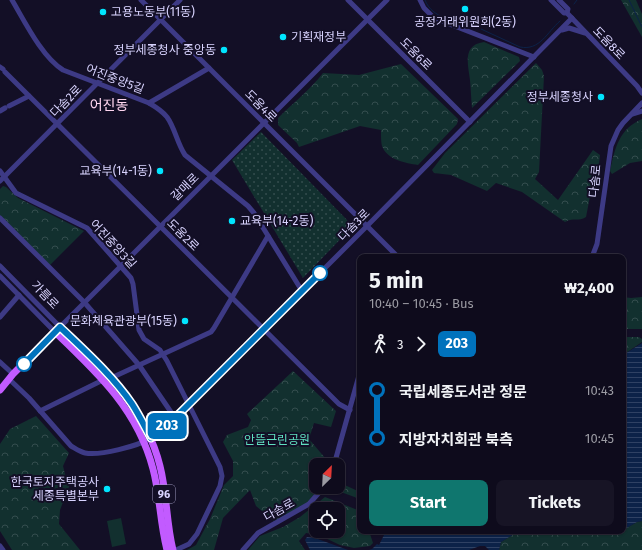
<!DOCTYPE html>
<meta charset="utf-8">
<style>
body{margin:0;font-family:"Fira Sans","Noto Sans KR",sans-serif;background:#171425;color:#f1f3f6;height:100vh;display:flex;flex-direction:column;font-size:15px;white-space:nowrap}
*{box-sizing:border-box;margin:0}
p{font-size:13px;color:#9b9ba3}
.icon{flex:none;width:22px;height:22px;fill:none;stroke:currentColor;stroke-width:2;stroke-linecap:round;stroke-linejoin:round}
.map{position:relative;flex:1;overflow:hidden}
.sheet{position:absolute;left:357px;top:254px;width:269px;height:280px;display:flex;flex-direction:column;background:#0e0b1c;border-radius:8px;box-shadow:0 1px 3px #0004,0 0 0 1px #2e2b3b}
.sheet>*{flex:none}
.badge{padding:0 8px;border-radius:6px;font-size:14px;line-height:26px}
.needle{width:26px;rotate:24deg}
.tools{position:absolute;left:309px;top:458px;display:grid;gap:8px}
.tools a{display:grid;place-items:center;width:36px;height:36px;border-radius:8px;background:#0e0b1c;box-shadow:0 1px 3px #0004,0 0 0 1px #2e2b3b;font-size:20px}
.map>.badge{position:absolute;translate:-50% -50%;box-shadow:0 0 0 2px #fff}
.legs{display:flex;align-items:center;gap:6px;height:44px;padding:0 12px;font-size:13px}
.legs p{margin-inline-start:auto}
.head{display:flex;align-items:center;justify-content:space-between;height:68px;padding:0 12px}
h1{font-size:22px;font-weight:700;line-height:30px}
.primary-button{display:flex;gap:8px;margin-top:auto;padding:8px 12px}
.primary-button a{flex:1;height:46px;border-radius:8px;background:#0f766e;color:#fff;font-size:16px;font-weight:700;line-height:46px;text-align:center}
.primary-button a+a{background:#171425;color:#f1f3f6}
ul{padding:0 12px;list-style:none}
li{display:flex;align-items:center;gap:14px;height:48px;font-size:15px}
li i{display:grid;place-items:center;width:6px;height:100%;margin:0 5px;background:currentColor}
li i::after{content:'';width:10px;height:10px;margin:-5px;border:3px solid;border-radius:50%;background:#0e0b1c}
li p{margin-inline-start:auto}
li:first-child i{background:linear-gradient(#0000 50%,currentColor 0)}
li:last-child i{background:linear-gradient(currentColor 50%,#0000 0)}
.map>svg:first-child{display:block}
.grass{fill:url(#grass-dots)}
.park{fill:url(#park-crowns);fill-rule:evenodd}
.pitch{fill:#12302f}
.water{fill:url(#water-rules)}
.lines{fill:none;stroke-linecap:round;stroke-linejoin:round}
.stream{stroke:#0c2248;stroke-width:1}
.minor{stroke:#3d3a85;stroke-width:5}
.major{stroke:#c25bff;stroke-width:7}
.line-1-casing{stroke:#fff;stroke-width:9}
.line-1{stroke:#0072bc;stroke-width:6}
.poi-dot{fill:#00e5ff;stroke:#130f26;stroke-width:1.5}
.stop-1-dot{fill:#fff;stroke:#0072bc;stroke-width:2}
.labels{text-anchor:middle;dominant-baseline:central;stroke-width:4;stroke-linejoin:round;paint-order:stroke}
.shield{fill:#130f26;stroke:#9e99be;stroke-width:1}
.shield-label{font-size:11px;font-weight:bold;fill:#d9d4ff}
.poi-label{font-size:12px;fill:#d9d4ff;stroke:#130f26;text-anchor:end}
.street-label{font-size:12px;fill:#d9d4ff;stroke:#130f26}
.park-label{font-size:12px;fill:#5fe0c0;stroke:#130f26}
.quarter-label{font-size:14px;fill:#ffd6f0;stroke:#130f26}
</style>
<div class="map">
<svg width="642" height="550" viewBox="0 0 642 550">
<defs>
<pattern id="grass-dots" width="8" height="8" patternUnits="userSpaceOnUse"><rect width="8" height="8" fill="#12302f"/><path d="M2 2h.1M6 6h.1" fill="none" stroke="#344d4e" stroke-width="1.8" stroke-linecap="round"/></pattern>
<pattern id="park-crowns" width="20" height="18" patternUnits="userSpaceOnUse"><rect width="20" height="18" fill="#12302f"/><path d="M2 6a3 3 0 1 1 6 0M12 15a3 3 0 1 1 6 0" fill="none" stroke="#344d4e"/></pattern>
<pattern id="water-rules" width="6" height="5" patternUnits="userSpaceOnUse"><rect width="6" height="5" fill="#0c2248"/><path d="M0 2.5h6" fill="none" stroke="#2f4163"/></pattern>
</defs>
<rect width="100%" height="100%" fill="#130f26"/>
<path class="grass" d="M261 132 353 226 303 278 232 160Z"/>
<g class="park">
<path d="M621 0H636L642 14V37Z"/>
<path d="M484 42 519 57 520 61 472 108C471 99 471 89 470 80 468 64 462 45 484 42Z"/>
<path d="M536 63 542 70 544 76 539 172 535 179 558 200 593 150 600 155 598 174 592 186 586 217C578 222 574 217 565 222L522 192 496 183 487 191 451 175 434 173 432 170 445 153Z"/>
<path d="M401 64 458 119 457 124 418 165C406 163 387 160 382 146 381 142 381 135 381 130L360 126 299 147 297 143 278 125V118C293 103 310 90 323 73L359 75Z"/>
<path d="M642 119V161L630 163 612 174 610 171C615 148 619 129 642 119Z"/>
<path d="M3 186 6 187 18 198 84 231 50 265 0 216V189Z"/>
<path d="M623 297 631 298 642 297V329H623Z"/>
<path d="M623 337H639L642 339V342L623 355Z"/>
<path d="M293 371 336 411 331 427 314 423 309 439 331 465H316V487H320L309 504 274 521 256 506 250 490 223 518 214 550H187L196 545 210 519 224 485 233 476V461L223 442 227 435 248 427 251 420 247 414Z"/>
<path d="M36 416 69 453 63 466 67 482 70 484 60 510 59 524 80 550H12L0 531V444L10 429Z"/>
<path d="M338 482 360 492V499L330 488 338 487Z"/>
<path d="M325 497 360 511V531H369L373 543 370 546 354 548 340 545 319 535 306 533 299 541 305 550H248L260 536 283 527 300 517ZM316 509H338V531H316Z"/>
<path d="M642 521V550H499L501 542 514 534 525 532 589 534 623 531V530L637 522Z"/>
</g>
<path class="pitch" d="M121 518 126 544 112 547 107 521Z"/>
<g class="water">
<path d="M642 343V521L637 522 623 530V355Z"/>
<path d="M386 531H618L589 534 525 532 514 534 501 542 499 550H489L485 546H480L469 550H369L372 549 377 544 379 545Z"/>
<path d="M307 537 315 538 348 550H310L305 540Z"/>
</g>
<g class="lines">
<g class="stream">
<path d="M425 0C432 19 456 21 473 25"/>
<path d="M629 0 642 27"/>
<path d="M574 4 577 0"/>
<path d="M481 29 520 47C540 51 547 32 560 21"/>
</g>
<g class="minor">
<path d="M12 0C25 22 42 57 63 70L149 103C156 107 162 111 167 117 175 128 177 143 185 155L248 206 254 213 302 291"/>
<path d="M141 0 398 257"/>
<path d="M348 0 470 122"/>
<path d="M420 0 424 8 434 18 534 57"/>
<path d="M551 0 564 13H567L637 86 642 93"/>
<path d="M559 0 568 9 567 13"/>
<path d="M562 30 569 28 585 33"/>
<path d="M0 67 3 69"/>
<path d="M5 72 339 404 350 410"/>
<path d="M149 103 209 68"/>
<path d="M9 106 29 96"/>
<path d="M0 111 5 108"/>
<path d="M633 114 642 111"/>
<path d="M0 171 16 193 87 228 131 278 133 284 139 330 144 339 160 350 167 361 220 467 222 476 220 486 197 534 189 544 176 550"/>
<path d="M0 181 180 0"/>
<path d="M0 218 84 302 139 365 175 418"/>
<path d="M592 257 597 244 611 146 618 130 623 123 642 103"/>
<path d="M0 266 60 327 387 0"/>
<path d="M0 276 55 332"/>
<path d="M0 317 19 295"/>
<path d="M0 362 13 374"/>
<path d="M111 378 211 332 214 328 268 236"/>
<path d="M9 379 29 398 71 446C76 449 80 452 85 453 100 456 138 446 151 438 161 433 168 425 175 418L367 226 572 18"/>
<path d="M40 411 103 380"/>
<path d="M334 465 360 372"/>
<path d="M0 546 3 550"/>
<path d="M243 550 258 533 309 504 324 487"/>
</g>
<g class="major">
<path d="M55 332C97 372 138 410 153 469 160 495 160 523 167 550"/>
<path d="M0 390 13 374 60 327C102 367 146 408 160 466 167 493 166 522 173 550"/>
</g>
</g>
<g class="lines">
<defs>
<path id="line-1" d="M24 364 60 327C85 351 112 375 132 404 139 415 145 427 151 438L159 433 175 418 320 273"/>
</defs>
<use href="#line-1" class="line-1-casing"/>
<use href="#line-1" class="line-1"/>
</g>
<g class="poi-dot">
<circle cx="465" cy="9" r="4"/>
<circle cx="103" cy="12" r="4"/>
<circle cx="283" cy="37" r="4"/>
<circle cx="224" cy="50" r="4"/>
<circle cx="601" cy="97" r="4"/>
<circle cx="160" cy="171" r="4"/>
<circle cx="232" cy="221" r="4"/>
<circle cx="185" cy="321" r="4"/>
<circle cx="107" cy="489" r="4"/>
</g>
<g class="stop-1-dot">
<circle cx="320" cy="273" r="7"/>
<circle cx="24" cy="364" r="7"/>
</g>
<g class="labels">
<rect class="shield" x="153" y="485" width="22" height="18" rx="3"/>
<g class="shield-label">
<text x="164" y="494">96</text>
</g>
<g class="poi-label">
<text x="111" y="12" text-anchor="start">고용노동부(11동)</text>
<text x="465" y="22" text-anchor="middle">공정거래위원회(2동)</text>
<text x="291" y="37" text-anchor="start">기획재정부</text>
<text x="216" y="50">정부세종청사 중앙동</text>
<text x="593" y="97">정부세종청사</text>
<text x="152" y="171">교육부(14-1동)</text>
<text x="240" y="221" text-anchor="start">교육부(14-2동)</text>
<text x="177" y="321">문화체육관광부(15동)</text>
<text x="99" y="482">한국토지주택공사<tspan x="99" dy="14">세종특별본부</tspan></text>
</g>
<g class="street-label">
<text transform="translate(609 43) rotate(46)">도움8로</text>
<text transform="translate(416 54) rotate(45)">도움6로</text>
<text transform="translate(115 79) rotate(21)">어진중앙5길</text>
<text transform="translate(66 101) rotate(-46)">다솜2로</text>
<text transform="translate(261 106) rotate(45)">도움4로</text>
<text transform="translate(595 181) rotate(-84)">다솜로</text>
<text transform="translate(185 187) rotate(-45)">갈매로</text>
<text transform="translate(354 225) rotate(-45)">다솜3로</text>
<text transform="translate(183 235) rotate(45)">도움2로</text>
<text transform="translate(113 244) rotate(47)">어진중앙3길</text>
<text transform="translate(45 295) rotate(46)">가름로</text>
<text transform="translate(279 510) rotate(-29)">다솜로</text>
</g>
<g class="park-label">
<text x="277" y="440">안뜰근린공원</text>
</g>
<g class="quarter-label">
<text x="109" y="105">어진동</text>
</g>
</g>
</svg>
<div class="tools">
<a><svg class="needle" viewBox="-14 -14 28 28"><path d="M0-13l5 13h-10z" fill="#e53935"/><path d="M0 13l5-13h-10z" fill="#9b9ba3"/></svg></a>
<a><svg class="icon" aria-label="locate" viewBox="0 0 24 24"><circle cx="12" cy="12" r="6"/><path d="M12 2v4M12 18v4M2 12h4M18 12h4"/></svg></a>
</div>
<b class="badge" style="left:167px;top:426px;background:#0072bc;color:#fff">203</b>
<section class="sheet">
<div class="head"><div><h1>5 min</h1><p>10:40 – 10:45 · Bus</p></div><b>₩2,400</b></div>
<div class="legs"><svg class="icon" aria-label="walk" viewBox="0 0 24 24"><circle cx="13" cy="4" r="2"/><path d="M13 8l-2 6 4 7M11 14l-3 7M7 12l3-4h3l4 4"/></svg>3<svg class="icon" aria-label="forward" viewBox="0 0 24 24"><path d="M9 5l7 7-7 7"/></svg><b class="badge" style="background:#0072bc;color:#fff">203</b></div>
<ul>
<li><i style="color:#0072bc"></i><b>국립세종도서관 정문</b><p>10:43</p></li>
<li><i style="color:#0072bc"></i><b>지방자치회관 북측</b><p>10:45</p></li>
</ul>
<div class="primary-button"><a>Start</a><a>Tickets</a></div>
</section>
</div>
